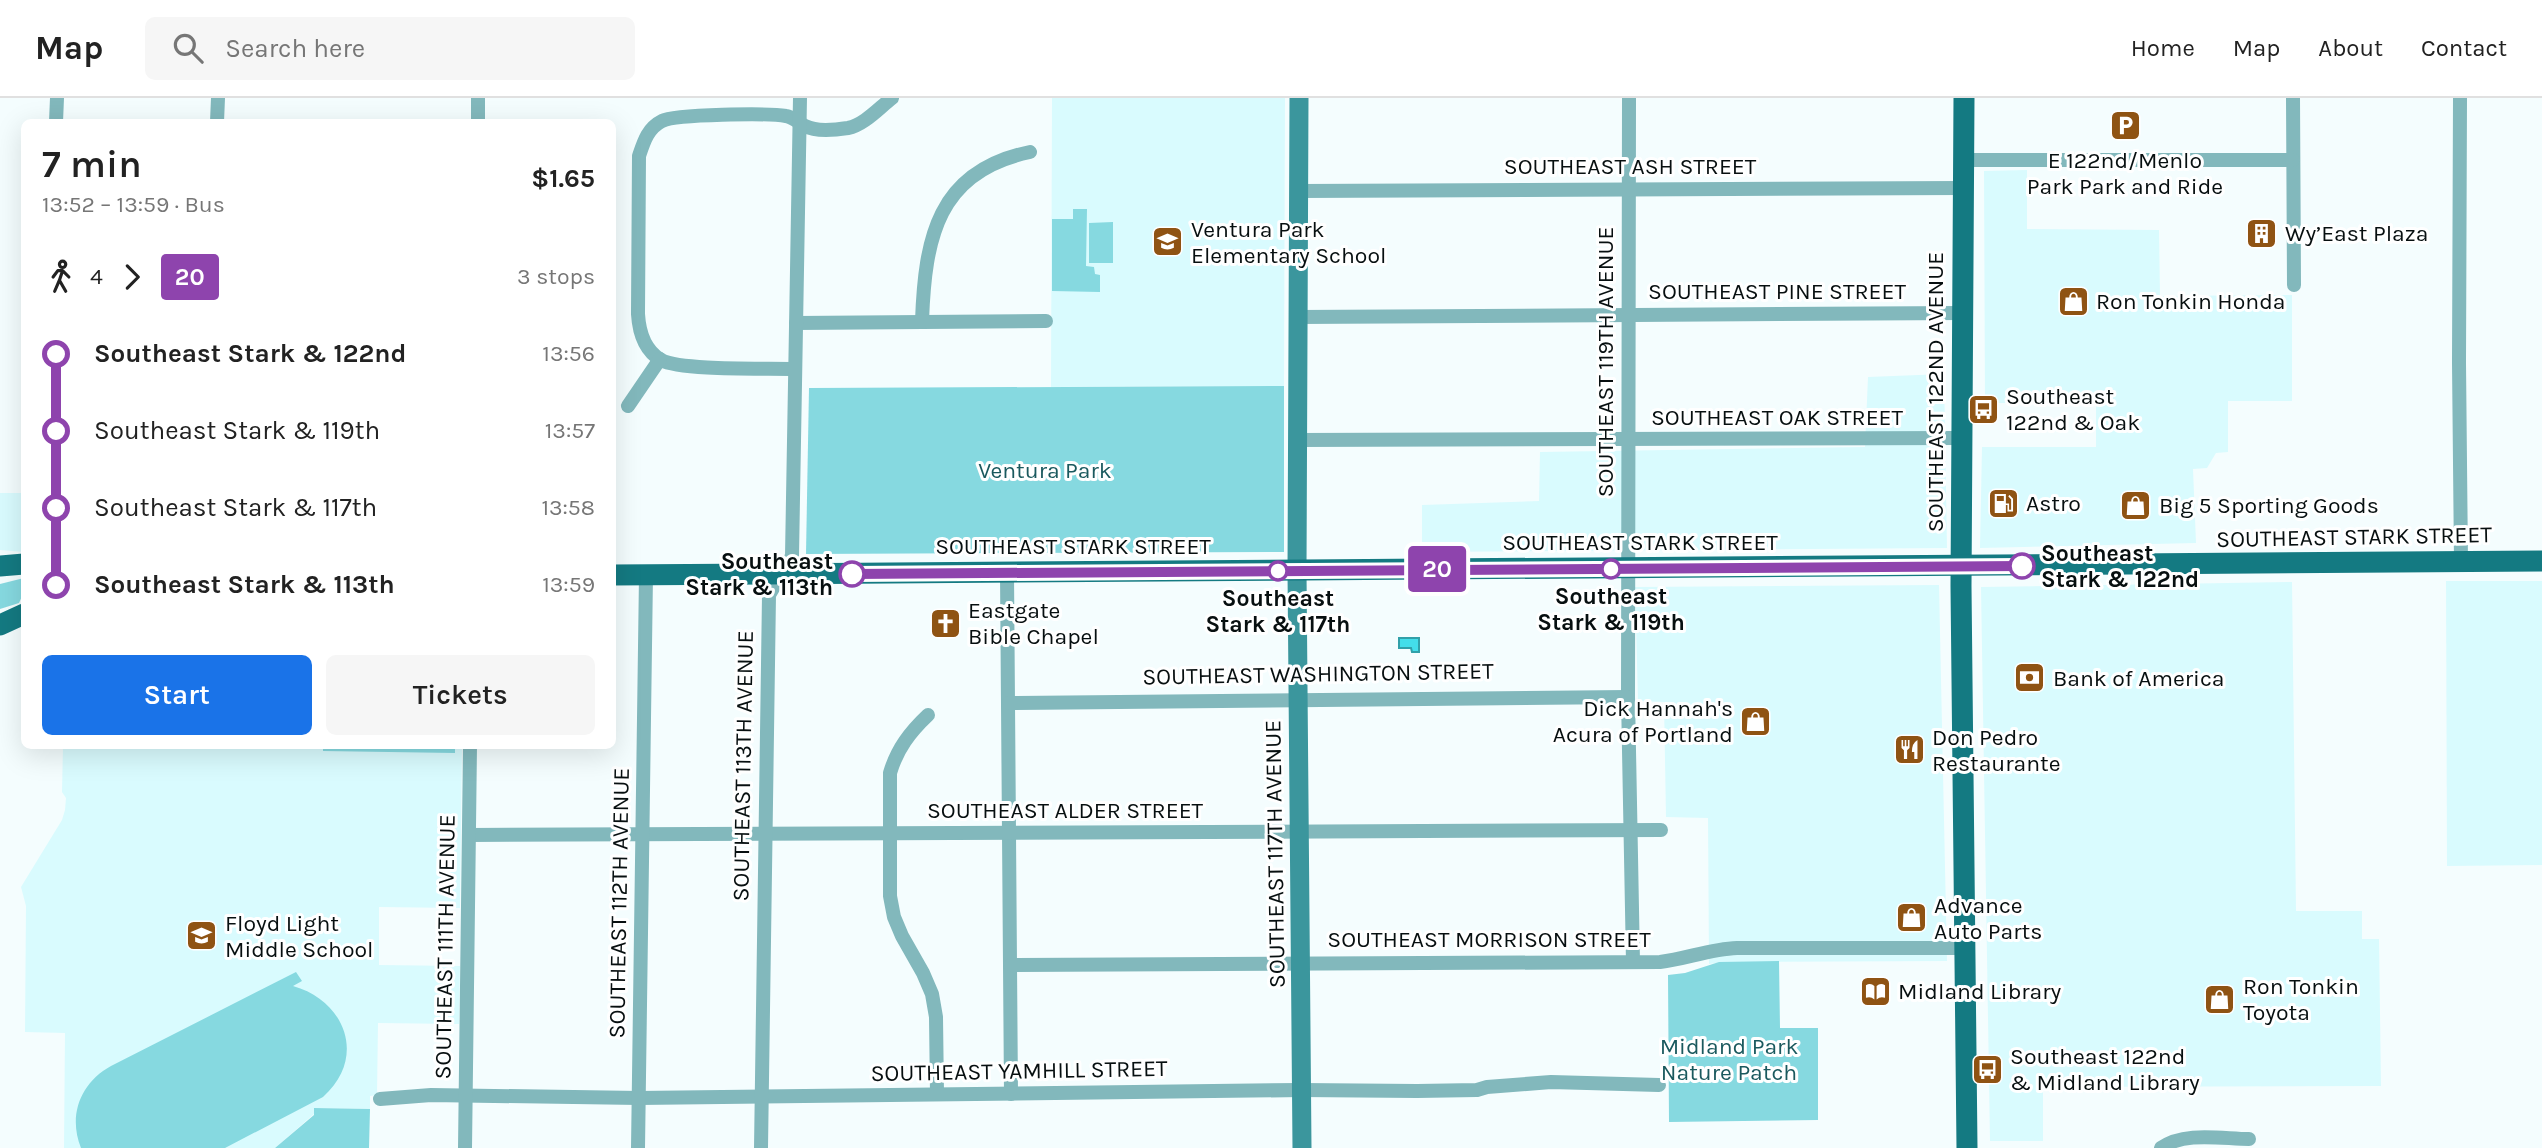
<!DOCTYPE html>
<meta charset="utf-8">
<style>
body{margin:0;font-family:Karla,sans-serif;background:#f6f6f6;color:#222;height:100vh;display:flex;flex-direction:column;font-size:26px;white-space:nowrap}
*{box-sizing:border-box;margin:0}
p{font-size:23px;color:#767676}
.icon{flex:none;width:38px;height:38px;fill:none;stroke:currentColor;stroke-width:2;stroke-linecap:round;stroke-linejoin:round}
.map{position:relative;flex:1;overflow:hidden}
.panel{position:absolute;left:21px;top:21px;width:595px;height:630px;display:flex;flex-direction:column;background:#fff;border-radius:10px;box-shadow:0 7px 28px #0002}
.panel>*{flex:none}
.badge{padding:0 14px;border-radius:5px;font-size:24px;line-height:46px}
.map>.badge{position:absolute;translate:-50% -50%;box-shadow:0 0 0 4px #fff}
.legs{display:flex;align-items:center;gap:10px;height:77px;padding:0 21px;font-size:23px}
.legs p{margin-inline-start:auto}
.head{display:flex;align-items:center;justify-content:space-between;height:119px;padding:0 21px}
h1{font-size:38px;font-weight:600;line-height:52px}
.primary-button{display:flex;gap:14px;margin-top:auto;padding:14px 21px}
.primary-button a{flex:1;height:80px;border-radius:10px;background:#1a73e8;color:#fff;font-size:28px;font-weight:600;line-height:80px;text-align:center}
.primary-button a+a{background:#f6f6f6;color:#222}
ul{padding:0 21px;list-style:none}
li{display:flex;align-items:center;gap:24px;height:77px;font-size:26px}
li i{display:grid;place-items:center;width:10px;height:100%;margin:0 9px;background:currentColor}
li i::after{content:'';width:18px;height:18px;margin:-9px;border:5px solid;border-radius:50%;background:#fff}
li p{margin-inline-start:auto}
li:first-child i{background:linear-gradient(#0000 50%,currentColor 0)}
li:last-child i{background:linear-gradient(currentColor 50%,#0000 0)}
header{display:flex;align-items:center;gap:42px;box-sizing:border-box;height:98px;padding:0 35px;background:#fff;border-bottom:2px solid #e0e0e0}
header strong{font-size:33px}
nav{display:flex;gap:38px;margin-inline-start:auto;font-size:24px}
.search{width:490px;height:63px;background:#f6f6f6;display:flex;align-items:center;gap:18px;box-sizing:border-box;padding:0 24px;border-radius:10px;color:#767676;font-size:26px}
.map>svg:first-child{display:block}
.built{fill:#d9fbfe}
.green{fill:#86d9e0}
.water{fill:#43deea;stroke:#31a0a9;stroke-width:2}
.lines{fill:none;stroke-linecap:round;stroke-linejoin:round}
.street{stroke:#82b8bc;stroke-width:14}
.secondary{stroke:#3b969d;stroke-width:19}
.primary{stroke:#147a82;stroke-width:21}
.line-1-casing{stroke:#fff;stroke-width:16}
.line-1{stroke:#8e44ad;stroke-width:10}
.stop-1-dot{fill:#fff;stroke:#8e44ad;stroke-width:3.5}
.labels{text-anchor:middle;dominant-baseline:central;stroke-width:6;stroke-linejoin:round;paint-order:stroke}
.poi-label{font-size:23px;fill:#070f10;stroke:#fff;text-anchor:start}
.street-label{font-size:23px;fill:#070f10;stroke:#fff}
.park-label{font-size:23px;fill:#1a595e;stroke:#fff}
.stop-label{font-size:23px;font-weight:bold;fill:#070f10;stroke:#fff}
</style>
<header>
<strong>Map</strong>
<div class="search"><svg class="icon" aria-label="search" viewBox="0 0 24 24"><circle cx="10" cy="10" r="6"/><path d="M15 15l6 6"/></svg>Search here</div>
<nav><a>Home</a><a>Map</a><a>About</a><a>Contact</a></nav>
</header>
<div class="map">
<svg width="2542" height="1050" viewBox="0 0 2542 1050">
<rect width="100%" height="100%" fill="#f4fdfe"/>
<g class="built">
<path d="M1052 0H1285L1284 288 1051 289Z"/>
<path d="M2027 72V131L2159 132 2160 198 2292 197V303H2228V354L2216 355 2207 370 2193 371 2196 445 1980 450 1982 349H2096V305H1985L1984 73Z"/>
<path d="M1944 276 1947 450 1422 454V407L1539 403 1540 354 1865 349 1868 279Z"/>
<path d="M0 395H24V454L0 452Z"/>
<path d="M2446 483H2542V767L2447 768Z"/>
<path d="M2292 484 2296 813H2362V841H2379L2381 988 2043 989V1043H1990L1981 489Z"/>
<path d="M1939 487 1947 863 1725 864 1709 866 1708 720 1666 719 1664 604 1638 603 1635 489Z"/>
<path d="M63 648H462L460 810 379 809V867L460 868 459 926 378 925 377 997 370 998V1011L314 1010V1016L275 1050H64L65 935 25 934 26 808 21 789 62 722 65 712 66 700 62 694Z"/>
</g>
<g class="green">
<path d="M1073 111H1087L1086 168 1094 169 1095 176 1100 177V194L1052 193V121H1073Z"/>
<path d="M1113 124V165H1089V125Z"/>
<path d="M1284 288V454L806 456 809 290Z"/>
<path d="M24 480V494L19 505 0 511V486Z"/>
<path d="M323 648H455V655L323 653Z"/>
<path d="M1779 863 1780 930H1818V1022L1669 1024 1668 877 1685 875 1719 864Z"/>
<path d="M296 874 302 883 293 888C346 903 367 960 323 999L225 1050H81C68 1018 80 985 111 968Z"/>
<path d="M314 1010 370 1011 369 1050H275L314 1017Z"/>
</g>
<path class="water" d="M1399 540H1419V554H1412L1411 550H1399Z"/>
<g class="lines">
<g class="street">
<path d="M1629 0 1628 599 1633 864"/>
<path d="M2293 0 2294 187"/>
<path d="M2460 0 2459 265 2461 464"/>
<path d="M56 24 57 0"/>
<path d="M217 24 218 0"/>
<path d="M478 24V0"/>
<path d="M1962 62H2293"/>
<path d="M1299 93 1962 90"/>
<path d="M1298 219 1962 215"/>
<path d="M922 223C925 141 937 73 1030 54"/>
<path d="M796 225 1046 223"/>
<path d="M795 271C767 270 682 273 661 262 644 252 639 233 638 216L639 58C644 43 648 30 662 23 675 16 769 15 786 18 793 19 799 25 805 28 816 34 835 32 848 30 864 27 879 10 892 0"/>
<path d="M628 308 660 261"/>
<path d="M1298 342 1961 340"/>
<path d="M1007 475 1011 996"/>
<path d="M1009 605 1628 599"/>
<path d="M928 617C910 634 897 651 890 675V798L894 819 902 838 923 875 932 896 936 919 937 996"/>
<path d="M469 737 1661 732"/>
<path d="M1011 867 1660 864C1686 861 1710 851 1737 850H1965"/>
<path d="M380 1001 431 997 639 1000 1301 992 1417 993 1477 992 1487 989 1551 984 1659 987"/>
<path d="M465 1050 470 648"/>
<path d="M638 1050 646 477"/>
<path d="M761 1050 769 497 792 458 800 0"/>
<path d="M2161 1050C2184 1033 2223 1041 2249 1041"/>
</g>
<path class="secondary" d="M1299 0 1297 473 1302 1050"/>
<g class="primary">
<path d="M1964 0 1961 488 1967 1050"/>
<path d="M0 468 24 466"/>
<path d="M612 477 2542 463"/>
<path d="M0 527 24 516"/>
</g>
</g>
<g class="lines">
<defs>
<path id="line-1" d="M852 476 2022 468"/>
</defs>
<use href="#line-1" class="line-1-casing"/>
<use href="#line-1" class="line-1"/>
</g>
<defs>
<symbol id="parking-square" viewBox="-11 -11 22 22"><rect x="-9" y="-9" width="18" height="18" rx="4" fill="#8f5313" stroke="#fff"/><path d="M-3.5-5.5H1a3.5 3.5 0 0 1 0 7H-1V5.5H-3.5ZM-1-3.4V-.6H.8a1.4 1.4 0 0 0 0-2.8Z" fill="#fff"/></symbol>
<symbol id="building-square" viewBox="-11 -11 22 22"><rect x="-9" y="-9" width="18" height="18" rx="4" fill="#8f5313" stroke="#fff"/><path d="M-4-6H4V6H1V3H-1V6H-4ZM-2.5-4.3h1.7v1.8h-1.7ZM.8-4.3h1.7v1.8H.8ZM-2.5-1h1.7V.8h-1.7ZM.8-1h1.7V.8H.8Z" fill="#fff"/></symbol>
<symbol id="school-square" viewBox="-11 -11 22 22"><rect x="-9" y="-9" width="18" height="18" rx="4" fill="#8f5313" stroke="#fff"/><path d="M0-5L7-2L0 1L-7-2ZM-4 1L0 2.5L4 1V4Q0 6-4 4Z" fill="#fff"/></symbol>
<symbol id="shop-square" viewBox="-11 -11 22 22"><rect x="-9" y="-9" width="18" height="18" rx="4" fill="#8f5313" stroke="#fff"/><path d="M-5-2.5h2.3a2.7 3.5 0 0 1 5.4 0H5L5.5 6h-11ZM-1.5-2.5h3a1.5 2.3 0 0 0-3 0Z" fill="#fff"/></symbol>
<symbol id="bus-square" viewBox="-11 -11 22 22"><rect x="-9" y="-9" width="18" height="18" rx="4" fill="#8f5313" stroke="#fff"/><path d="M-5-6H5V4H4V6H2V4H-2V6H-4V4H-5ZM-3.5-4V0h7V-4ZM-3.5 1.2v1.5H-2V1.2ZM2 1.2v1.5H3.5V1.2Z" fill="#fff"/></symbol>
<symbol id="fuel-square" viewBox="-11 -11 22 22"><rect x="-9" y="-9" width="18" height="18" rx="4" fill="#8f5313" stroke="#fff"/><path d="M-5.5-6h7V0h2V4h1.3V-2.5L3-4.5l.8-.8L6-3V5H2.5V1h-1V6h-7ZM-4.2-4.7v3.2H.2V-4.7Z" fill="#fff"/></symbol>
<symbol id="church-square" viewBox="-11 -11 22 22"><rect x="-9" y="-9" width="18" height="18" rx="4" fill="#8f5313" stroke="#fff"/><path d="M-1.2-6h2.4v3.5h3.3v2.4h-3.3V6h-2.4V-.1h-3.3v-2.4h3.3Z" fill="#fff"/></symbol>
<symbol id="bank-square" viewBox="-11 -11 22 22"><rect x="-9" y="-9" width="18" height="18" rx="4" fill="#8f5313" stroke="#fff"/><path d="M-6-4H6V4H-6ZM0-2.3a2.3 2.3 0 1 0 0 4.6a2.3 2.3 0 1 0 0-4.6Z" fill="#fff"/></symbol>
<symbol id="restaurant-square" viewBox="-11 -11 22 22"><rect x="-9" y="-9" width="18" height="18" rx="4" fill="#8f5313" stroke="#fff"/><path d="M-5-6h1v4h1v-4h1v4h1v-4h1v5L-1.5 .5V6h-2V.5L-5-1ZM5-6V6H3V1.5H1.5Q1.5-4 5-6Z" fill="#fff"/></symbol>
<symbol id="library-square" viewBox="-11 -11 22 22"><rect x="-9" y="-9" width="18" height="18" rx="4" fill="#8f5313" stroke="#fff"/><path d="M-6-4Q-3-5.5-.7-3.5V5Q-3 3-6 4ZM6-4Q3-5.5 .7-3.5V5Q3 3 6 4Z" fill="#fff"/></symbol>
</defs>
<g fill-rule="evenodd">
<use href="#parking-square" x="2108" y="10" width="35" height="35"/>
<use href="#building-square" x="2244" y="118" width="35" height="35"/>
<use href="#school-square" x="1150" y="126" width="35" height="35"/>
<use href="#shop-square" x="2056" y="186" width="35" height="35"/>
<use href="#bus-square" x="1966" y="294" width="35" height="35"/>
<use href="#fuel-square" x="1986" y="388" width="35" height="35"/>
<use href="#shop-square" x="2118" y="390" width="35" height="35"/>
<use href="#church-square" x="928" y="508" width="35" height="35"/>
<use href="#bank-square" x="2012" y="562" width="35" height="35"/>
<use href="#shop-square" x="1738" y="606" width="35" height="35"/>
<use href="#restaurant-square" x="1892" y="634" width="35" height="35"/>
<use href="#shop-square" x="1894" y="802" width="35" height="35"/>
<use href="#school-square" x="184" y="820" width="35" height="35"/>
<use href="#library-square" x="1858" y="876" width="35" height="35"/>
<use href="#shop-square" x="2202" y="884" width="35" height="35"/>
<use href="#bus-square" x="1970" y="954" width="35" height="35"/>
</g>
<g class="stop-1-dot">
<circle cx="2022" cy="468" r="12"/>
<circle cx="1611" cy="471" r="9"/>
<circle cx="1278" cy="473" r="9"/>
<circle cx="852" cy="476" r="12"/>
</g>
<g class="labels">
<g class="poi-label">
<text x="2125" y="62" text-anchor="middle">E 122nd/Menlo<tspan x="2125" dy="26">Park Park and Ride</tspan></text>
<text x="1191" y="131">Ventura Park<tspan x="1191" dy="26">Elementary School</tspan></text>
<text x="2285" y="135">Wy’East Plaza</text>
<text x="2096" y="203">Ron Tonkin Honda</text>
<text x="2006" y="298">Southeast<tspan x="2006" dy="26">122nd &amp; Oak</tspan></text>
<text x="2026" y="405">Astro</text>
<text x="2159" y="407">Big 5 Sporting Goods</text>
<text x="968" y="512">Eastgate<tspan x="968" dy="26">Bible Chapel</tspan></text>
<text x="2053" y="580">Bank of America</text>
<text x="1733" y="610" text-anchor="end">Dick Hannah's<tspan x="1733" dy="26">Acura of Portland</tspan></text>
<text x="1932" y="639">Don Pedro<tspan x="1932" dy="26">Restaurante</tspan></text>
<text x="1934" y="807">Advance<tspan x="1934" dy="26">Auto Parts</tspan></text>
<text x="225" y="825">Floyd Light<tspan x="225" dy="26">Middle School</tspan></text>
<text x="2243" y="888">Ron Tonkin<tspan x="2243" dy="26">Toyota</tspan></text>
<text x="1898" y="893">Midland Library</text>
<text x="2010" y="958">Southeast 122nd<tspan x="2010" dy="26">&amp; Midland Library</tspan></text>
</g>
<g class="street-label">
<text x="1630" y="68">SOUTHEAST ASH STREET</text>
<text x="1777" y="193">SOUTHEAST PINE STREET</text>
<text transform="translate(1605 264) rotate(-90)">SOUTHEAST 119TH AVENUE</text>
<text transform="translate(1935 294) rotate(-90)">SOUTHEAST 122ND AVENUE</text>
<text x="1777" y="319">SOUTHEAST OAK STREET</text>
<text transform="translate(2354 439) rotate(-1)">SOUTHEAST STARK STREET</text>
<text x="1640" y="444">SOUTHEAST STARK STREET</text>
<text x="1073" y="448">SOUTHEAST STARK STREET</text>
<text transform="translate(1318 576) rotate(-1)">SOUTHEAST WASHINGTON STREET</text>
<text transform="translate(743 668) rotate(-89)">SOUTHEAST 113TH AVENUE</text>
<text x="1065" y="712">SOUTHEAST ALDER STREET</text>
<text transform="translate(1275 756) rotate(-91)">SOUTHEAST 117TH AVENUE</text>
<text transform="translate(619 805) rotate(-89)">SOUTHEAST 112TH AVENUE</text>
<text x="1489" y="841">SOUTHEAST MORRISON STREET</text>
<text transform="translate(445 849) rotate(-89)">SOUTHEAST 111TH AVENUE</text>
<text transform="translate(1019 973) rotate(-1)">SOUTHEAST YAMHILL STREET</text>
</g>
<g class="park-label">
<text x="1045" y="372">Ventura Park</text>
<text x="1729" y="948">Midland Park<tspan x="1729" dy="26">Nature Patch</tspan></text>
</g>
<g class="stop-label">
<text x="2041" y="455" text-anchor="start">Southeast<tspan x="2041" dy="26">Stark &amp; 122nd</tspan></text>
<text x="833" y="463" text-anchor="end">Southeast<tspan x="833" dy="26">Stark &amp; 113th</tspan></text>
<text x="1611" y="498">Southeast<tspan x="1611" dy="26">Stark &amp; 119th</tspan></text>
<text x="1278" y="500">Southeast<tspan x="1278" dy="26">Stark &amp; 117th</tspan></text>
</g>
</g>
</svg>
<b class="badge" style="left:1437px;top:471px;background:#8e44ad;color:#fff">20</b>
<section class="panel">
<div class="head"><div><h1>7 min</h1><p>13:52 – 13:59 · Bus</p></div><b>$1.65</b></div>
<div class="legs"><svg class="icon" aria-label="walk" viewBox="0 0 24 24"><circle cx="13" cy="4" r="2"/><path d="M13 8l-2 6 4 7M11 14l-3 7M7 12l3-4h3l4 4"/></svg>4<svg class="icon" aria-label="forward" viewBox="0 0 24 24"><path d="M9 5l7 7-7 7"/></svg><b class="badge" style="background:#8e44ad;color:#fff">20</b><p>3 stops</p></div>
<ul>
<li><i style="color:#8e44ad"></i><b>Southeast Stark &amp; 122nd</b><p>13:56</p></li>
<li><i style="color:#8e44ad"></i><span>Southeast Stark &amp; 119th</span><p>13:57</p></li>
<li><i style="color:#8e44ad"></i><span>Southeast Stark &amp; 117th</span><p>13:58</p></li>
<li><i style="color:#8e44ad"></i><b>Southeast Stark &amp; 113th</b><p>13:59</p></li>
</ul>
<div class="primary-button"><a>Start</a><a>Tickets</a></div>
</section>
</div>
